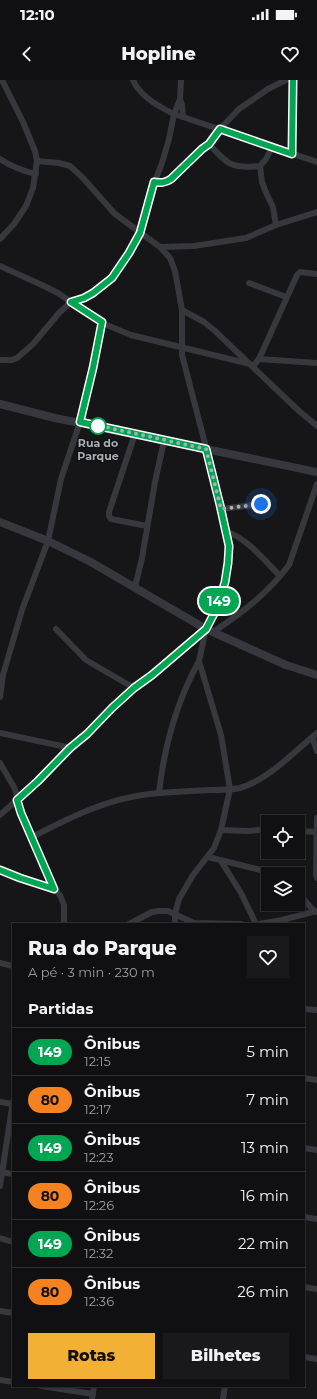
<!DOCTYPE html>
<html lang="pt">
<meta charset="utf-8">
<style>
body{margin:0;font-family:Montserrat,sans-serif;background:#19191b;color:#f1f3f6;height:100vh;display:flex;flex-direction:column;font-size:15px;white-space:nowrap}
*{box-sizing:border-box;margin:0}
p{font-size:13px;color:#9c9d9f}
.icon{flex:none;width:22px;height:22px;fill:none;stroke:currentColor;stroke-width:2;stroke-linecap:round;stroke-linejoin:round}
.map{position:relative;flex:1;overflow:hidden}
.details{position:absolute;left:12px;top:843px;width:293px;height:464px;display:flex;flex-direction:column;background:#101012;border-radius:0px;box-shadow:0 1px 3px #0004,0 0 0 1px #303032}
.details>*{flex:none}
.badge{padding:0 8px;border-radius:13px;font-size:14px;line-height:26px}
.tools{position:absolute;left:261px;top:735px;display:grid;gap:8px}
.tools a{display:grid;place-items:center;width:44px;height:44px;border-radius:0px;background:#101012;box-shadow:0 1px 3px #0004,0 0 0 1px #303032;font-size:20px}
.you{position:absolute;width:20px;height:20px;margin:-10px;border:3px solid #fff;border-radius:50%;background:#1a73e8;box-shadow:0 0 0 6px #1a73e833}
.map>.badge{position:absolute;translate:-50% -50%;box-shadow:0 0 0 2px #fff}
h2{padding:0 16px;font-size:15px;line-height:36px}
.round{display:grid;place-items:center;flex:none;width:42px;height:42px;border-radius:0px;background:#19191b}
.head{display:flex;align-items:center;justify-content:space-between;height:68px;padding:0 16px}
h1{font-size:19px;font-weight:800;line-height:30px}
.button{display:flex;gap:8px;margin-top:auto;padding:8px 16px}
.button a{flex:1;height:46px;border-radius:0px;background:#f2b134;color:#111;font-size:16px;font-weight:800;line-height:46px;text-align:center}
.button a+a{background:#19191b;color:#f1f3f6}
ul{padding:0;list-style:none}
li{display:flex;align-items:center;gap:12px;height:48px;padding:0 16px;border-top:1px solid #303032}
li div{flex:1}
li b{display:block;font-size:15px}
li em{font-style:normal}
li .badge{min-width:44px;font-weight:700;text-align:center}
.status{display:flex;justify-content:space-between;align-items:center;height:28px;padding:0 20px;background:#101012;direction:ltr}
.status svg{height:11px;fill:currentColor}
header{display:flex;justify-content:space-between;align-items:center;height:52px;padding:0 16px;background:#101012;font-size:18px;font-weight:800}
.map>svg:first-child{display:block}
.lines{fill:none;stroke-linecap:round;stroke-linejoin:round}
.minor{stroke:#37383d;stroke-width:6}
.tertiary{stroke:#37383d;stroke-width:8}
.line-casing{stroke:#fff;stroke-width:9}
.line{stroke:#00a651;stroke-width:6}
.walk{stroke:#a8adb8;stroke-width:4;stroke-dasharray:0 7.2}
.stop-dot{fill:#fff;stroke:#00a651;stroke-width:2}
.labels{text-anchor:middle;dominant-baseline:central;stroke-width:3;stroke-linejoin:round;paint-order:stroke}
.stop-label{font-size:11px;font-weight:bold;fill:#a8adb8;stroke:#111113}
</style>
<div class="status"><b>12:10</b><svg viewBox="0 0 49 12"><path d="M0 12V9h3v3zM5 12V6h3v6zM10 12V3h3v9zM15 12V0h3v12zM26 1h20v11H26zM47 4h2v5h-2z"/></svg></div>
<header><svg class="icon" aria-label="back" viewBox="0 0 24 24"><path d="M15 5l-7 7 7 7"/></svg>Hopline<svg class="icon" aria-label="heart" viewBox="0 0 24 24"><path d="M12 20l-8-8c-3-5 5-10 8-4 3-6 11-1 8 4z"/></svg></header>
<div class="map">
<svg width="317" height="1319" viewBox="0 0 317 1319">
<rect width="100%" height="100%" fill="#161618"/>
<g class="lines">
<g class="minor">
<path d="M133 0C139 15 159 27 174 34L317 82"/>
<path d="M180 19 182 25 183 37"/>
<path d="M209 64C228 85 232 89 260 86L266 79 272 67"/>
<path d="M292 74 293 0"/>
<path d="M0 79C12 87 22 91 36 94"/>
<path d="M37 81 59 83 70 86 83 98 115 134 160 167 170 178 175 191 182 230V275L221 425 229 466 228 483 225 502 217 527 206 549 199 581 221 655 230 709 221 750 214 768 193 795 179 819 175 834V844"/>
<path d="M260 86 262 102 267 115 273 127 276 145"/>
<path d="M154 102H166L171 99 202 69 209 64 220 49 239 29 268 9 286 0"/>
<path d="M0 159 14 144 26 126 33 108 37 81 35 71 23 42 2 0"/>
<path d="M160 167 194 166 246 158 276 145 317 132"/>
<path d="M0 186 44 206 58 213 102 243 131 255 250 284"/>
<path d="M249 203 286 217"/>
<path d="M182 230 204 242 214 250 299 331 317 346"/>
<path d="M259 279 317 283"/>
<path d="M0 280H12L17 278 33 264 59 233 71 222 84 217 93 213 112 198 129 173 140 153 148 119 162 83 169 59 174 34 180 19 181 0"/>
<path d="M253 286 259 279 297 195 300 192 317 194"/>
<path d="M135 354 109 432V436L111 439 147 446"/>
<path d="M221 429 261 424"/>
<path d="M226 451C249 460 263 479 280 496"/>
<path d="M135 507 142 478 155 402 164 361"/>
<path d="M56 549 86 580 134 608"/>
<path d="M213 552C242 533 268 513 289 485L317 404"/>
<path d="M0 617 3 595 22 530 48 461 61 399 80 342 93 288 102 243"/>
<path d="M0 653 71 668"/>
<path d="M312 657 317 671"/>
<path d="M0 683 15 709 21 733 54 809"/>
<path d="M159 713C164 668 177 621 199 581"/>
<path d="M0 735 39 701 71 668 87 655 111 628 134 608 152 595 206 549"/>
<path d="M317 738 316 794 317 798"/>
<path d="M221 750 248 751 268 749"/>
<path d="M298 751 316 752"/>
<path d="M32 757C69 738 106 719 149 714 169 712 189 711 210 710 219 710 230 710 240 708 268 700 295 671 317 653"/>
<path d="M208 777 277 794"/>
<path d="M221 781 241 813 256 844"/>
<path d="M0 790 20 798 54 809 60 815 64 825V844"/>
<path d="M298 813 315 832"/>
<path d="M129 844 152 832 159 831H168L194 843 241 844"/>
<path d="M259 844 282 840 317 831"/>
<path d="M0 883 13 886"/>
<path d="M304 929 317 930"/>
<path d="M304 998 317 1000"/>
<path d="M0 1022 13 1024"/>
<path d="M304 1068 317 1070"/>
<path d="M0 1092 13 1094"/>
<path d="M0 1106 13 1021"/>
<path d="M304 1137 317 1139"/>
<path d="M0 1158 13 1162"/>
<path d="M304 1207 317 1209"/>
<path d="M0 1231 13 1233"/>
<path d="M304 1277 317 1279"/>
<path d="M0 1300 13 1302"/>
<path d="M41 1306 93 1314"/>
<path d="M92 1319 94 1306"/>
<path d="M223 1319 225 1306"/>
</g>
<g class="tertiary">
<path d="M0 324 55 338 317 392"/>
<path d="M0 442 48 461 89 481 206 549 286 585 317 595"/>
</g>
</g>
<g class="lines">
<defs>
<path id="line" d="M0 790 20 798 54 809 21 733 17 720 38 701 70 668 87 654 112 628 134 608 152 595 206 549 217 528 225 502 228 483 229 466 220 425 206 369 80 342 93 288 102 242 71 222 84 218 93 213 112 198 129 173 140 153 154 102C161 103 165 103 171 99L202 69 209 64 220 49 292 74 293 0"/>
</defs>
<use href="#line" class="line-casing"/>
<use href="#line" class="line"/>
<path class="walk" d="M98 346 96 345 206 369 221 429 261 424"/>
</g>
<circle class="stop-dot" cx="98" cy="346" r="8"/>
<g class="labels">
<g class="stop-label">
<text x="98" y="363">Rua do<tspan x="98" dy="13">Parque</tspan></text>
</g>
</g>
</svg>
<div class="tools">
<a><svg class="icon" aria-label="locate" viewBox="0 0 24 24"><circle cx="12" cy="12" r="6"/><path d="M12 2v4M12 18v4M2 12h4M18 12h4"/></svg></a>
<a><svg class="icon" aria-label="layers" viewBox="0 0 24 24"><path d="M12 4l9 5-9 5-9-5zM3 14l9 5 9-5"/></svg></a>
</div>
<div class="you" style="left:261px;top:424px"></div>
<b class="badge" style="left:219px;top:521px;background:#00a651;color:#fff">149</b>
<section class="details">
<div class="head"><div><h1>Rua do Parque</h1><p>A pé · 3 min · 230 m</p></div><a class="round"><svg class="icon" aria-label="heart" viewBox="0 0 24 24"><path d="M12 20l-8-8c-3-5 5-10 8-4 3-6 11-1 8 4z"/></svg></a></div>
<h2>Partidas</h2>
<ul>
<li><span class="badge" style="background:#00a651;color:#fff">149</span><div><b>Ônibus</b><p>12:15</p></div><em>5 min</em></li>
<li><span class="badge" style="background:#f58220;color:#111">80</span><div><b>Ônibus</b><p>12:17</p></div><em>7 min</em></li>
<li><span class="badge" style="background:#00a651;color:#fff">149</span><div><b>Ônibus</b><p>12:23</p></div><em>13 min</em></li>
<li><span class="badge" style="background:#f58220;color:#111">80</span><div><b>Ônibus</b><p>12:26</p></div><em>16 min</em></li>
<li><span class="badge" style="background:#00a651;color:#fff">149</span><div><b>Ônibus</b><p>12:32</p></div><em>22 min</em></li>
<li><span class="badge" style="background:#f58220;color:#111">80</span><div><b>Ônibus</b><p>12:36</p></div><em>26 min</em></li>
</ul>
<div class="button"><a>Rotas</a><a>Bilhetes</a></div>
</section>
</div>
